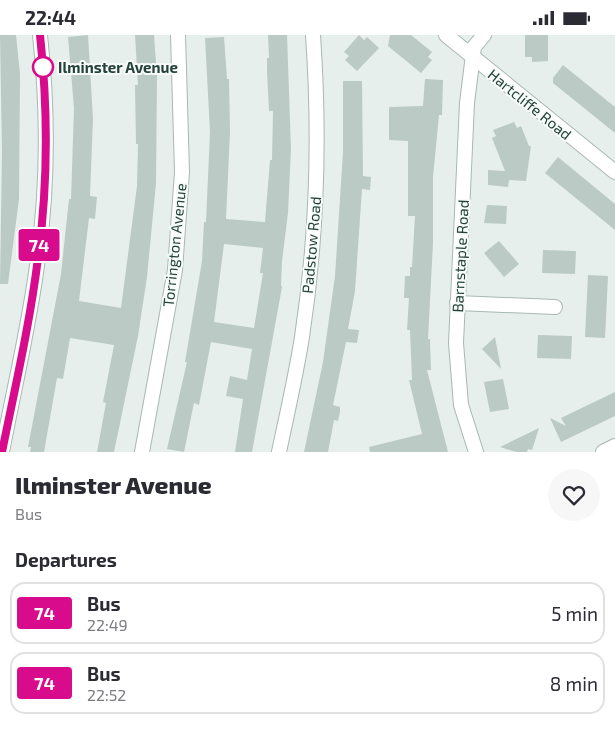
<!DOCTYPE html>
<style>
body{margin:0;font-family:"Exo 2",sans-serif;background:#f7f7f7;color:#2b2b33;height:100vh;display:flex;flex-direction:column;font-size:19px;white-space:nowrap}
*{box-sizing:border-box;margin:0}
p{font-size:16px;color:#7c7c81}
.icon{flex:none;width:28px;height:28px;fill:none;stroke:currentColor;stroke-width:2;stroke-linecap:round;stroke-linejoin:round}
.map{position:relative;height:417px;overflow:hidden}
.panel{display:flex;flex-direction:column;background:#fff;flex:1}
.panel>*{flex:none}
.badge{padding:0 10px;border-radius:4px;font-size:18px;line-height:32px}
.map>.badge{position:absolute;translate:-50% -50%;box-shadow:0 0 0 2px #fff}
h2{padding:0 15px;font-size:19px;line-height:45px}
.round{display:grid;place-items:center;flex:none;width:52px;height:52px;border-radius:26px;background:#f7f7f7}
.overview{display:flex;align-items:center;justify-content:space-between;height:85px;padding:0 15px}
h1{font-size:24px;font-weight:800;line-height:38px}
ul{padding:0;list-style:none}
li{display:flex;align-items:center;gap:15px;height:62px;margin:0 10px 8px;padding:0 5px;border:2px solid #e1e1e2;border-radius:15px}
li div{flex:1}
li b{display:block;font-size:19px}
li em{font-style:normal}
li .badge{min-width:55px;font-weight:700;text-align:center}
.status{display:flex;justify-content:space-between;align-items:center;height:35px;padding:0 25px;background:#fff;direction:ltr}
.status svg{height:14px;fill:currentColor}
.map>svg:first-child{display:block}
.building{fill:#bbcac4;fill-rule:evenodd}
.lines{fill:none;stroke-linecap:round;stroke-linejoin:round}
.minor-casing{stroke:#a8b8b2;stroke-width:16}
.minor{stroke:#fff;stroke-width:14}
.line-casing{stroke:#fff;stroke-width:11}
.line{stroke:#d70b8c;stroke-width:8}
.stop-dot{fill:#fff;stroke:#d70b8c;stroke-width:2.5}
.labels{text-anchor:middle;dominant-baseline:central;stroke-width:4;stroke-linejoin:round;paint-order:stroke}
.stop-label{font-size:15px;font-weight:bold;fill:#24423a;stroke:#f7fbf9;text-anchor:start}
.street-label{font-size:15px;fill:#24423a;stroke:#f7fbf9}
</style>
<div class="status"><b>22:44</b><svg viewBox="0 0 49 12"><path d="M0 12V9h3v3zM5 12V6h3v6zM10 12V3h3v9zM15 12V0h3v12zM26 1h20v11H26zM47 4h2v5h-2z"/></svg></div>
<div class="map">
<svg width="615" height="417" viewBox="0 0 615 417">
<rect width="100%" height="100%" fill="#e6efeb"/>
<g class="building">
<path d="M0 0H16L20 39 19 164 8 249H0L2 117Z"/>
<path d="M88 0 93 84 90 161 97 162 95 184 89 183 79 266 121 273 137 151 138 109H136L135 50H138L135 0H154L157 42 156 148 147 242 138 301 114 417H97L106 368 103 367 114 310 70 303 63 344 57 343 44 417H30L31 412H28L61 239 69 164H71L74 73 68 2Z"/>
<path d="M268 0H287L291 114 288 178 282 226 281 251 282 252 252 417H235L243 364 226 361 230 341 247 345 252 314 211 307 199 370 194 368 184 417 167 414 187 327H185L202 226 204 187H206L210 97 205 3 224 2 227 44H229L230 97 226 184 265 187 270 125H272L273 76H269L267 36V23H269ZM224 209 263 213 260 238H263L254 293 214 287Z"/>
<path d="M359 0 364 5 367 2 379 13 357 36 345 25 349 21 344 17Z"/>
<path d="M390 0H411L432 17 428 22 432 25 421 38 388 11Z"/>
<path d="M525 0H548V26L532 27V22H525Z"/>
<path d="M563 30 615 72V98L553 48V43Z"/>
<path d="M425 44 443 45 442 80H439L433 142V208L428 304H430L431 335H427L448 417H370L369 412 422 399 409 345H412L410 295H407L409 263H404L405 241H410V232H412L415 181H408V106L389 105V72L423 71Z"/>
<path d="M343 46H362L363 141 371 142 370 155 362 154 355 256 348 294 359 295 357 308 346 307 333 370 340 372V377L338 386 334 385 328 417H304L323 327 335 241 343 117Z"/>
<path d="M514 87 517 93 521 91 529 111H531L526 146 509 145 508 152 488 150V135L505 136 492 103 496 101 493 95Z"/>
<path d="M558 122 615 169V195L545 138Z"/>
<path d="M487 170 507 171 506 189 484 188Z"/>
<path d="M499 206 519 229 504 242 484 218Z"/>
<path d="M543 215 576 216 575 239 542 238Z"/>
<path d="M588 240 608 241 605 303 585 302Z"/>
<path d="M538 300 572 301 571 324 537 323Z"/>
<path d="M495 302 501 334 482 314Z"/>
<path d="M503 344 509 374 490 377 484 347Z"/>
<path d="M615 357V381L561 407 550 383 566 391 561 383Z"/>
<path d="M539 393 532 415 528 414 527 417H516L500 412Z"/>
</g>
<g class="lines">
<defs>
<g id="minor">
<path d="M446 0 615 137"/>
<path d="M457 268 555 272"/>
<path d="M2 417C14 353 30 288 38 223 48 150 48 74 40 0"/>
<path d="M142 417 175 235 182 137 178 0"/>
<path d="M279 417C287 379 296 340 302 302 317 203 320 100 313 0"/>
<path d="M476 417 461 370 456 308 467 68 474 12 484 0"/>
<path d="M603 417 615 411"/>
</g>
</defs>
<use href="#minor" class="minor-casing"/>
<use href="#minor" class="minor"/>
</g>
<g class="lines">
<defs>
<path id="line" d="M2 417C15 353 30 288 38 223 48 150 48 74 40 0"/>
</defs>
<use href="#line" class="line-casing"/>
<use href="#line" class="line"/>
</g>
<circle class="stop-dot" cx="43" cy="32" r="10"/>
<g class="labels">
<g class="stop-label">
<text x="58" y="32">Ilminster Avenue</text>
</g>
<g class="street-label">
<text transform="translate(530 69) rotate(39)">Hartcliffe Road</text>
<text transform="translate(174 210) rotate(-84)">Torrington Avenue</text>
<text transform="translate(311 210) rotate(-85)">Padstow Road</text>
<text transform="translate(460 221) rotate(-87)">Barnstaple Road</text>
</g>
</g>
</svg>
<b class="badge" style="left:39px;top:210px;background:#d70b8c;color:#fff">74</b>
</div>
<section class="panel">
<div class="overview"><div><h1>Ilminster Avenue</h1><p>Bus</p></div><a class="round"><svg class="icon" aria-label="heart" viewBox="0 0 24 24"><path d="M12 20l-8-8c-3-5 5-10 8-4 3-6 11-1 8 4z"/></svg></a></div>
<h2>Departures</h2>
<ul>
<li><span class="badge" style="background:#d70b8c;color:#fff">74</span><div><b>Bus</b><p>22:49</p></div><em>5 min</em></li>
<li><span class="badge" style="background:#d70b8c;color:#fff">74</span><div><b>Bus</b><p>22:52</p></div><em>8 min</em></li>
</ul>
</section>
